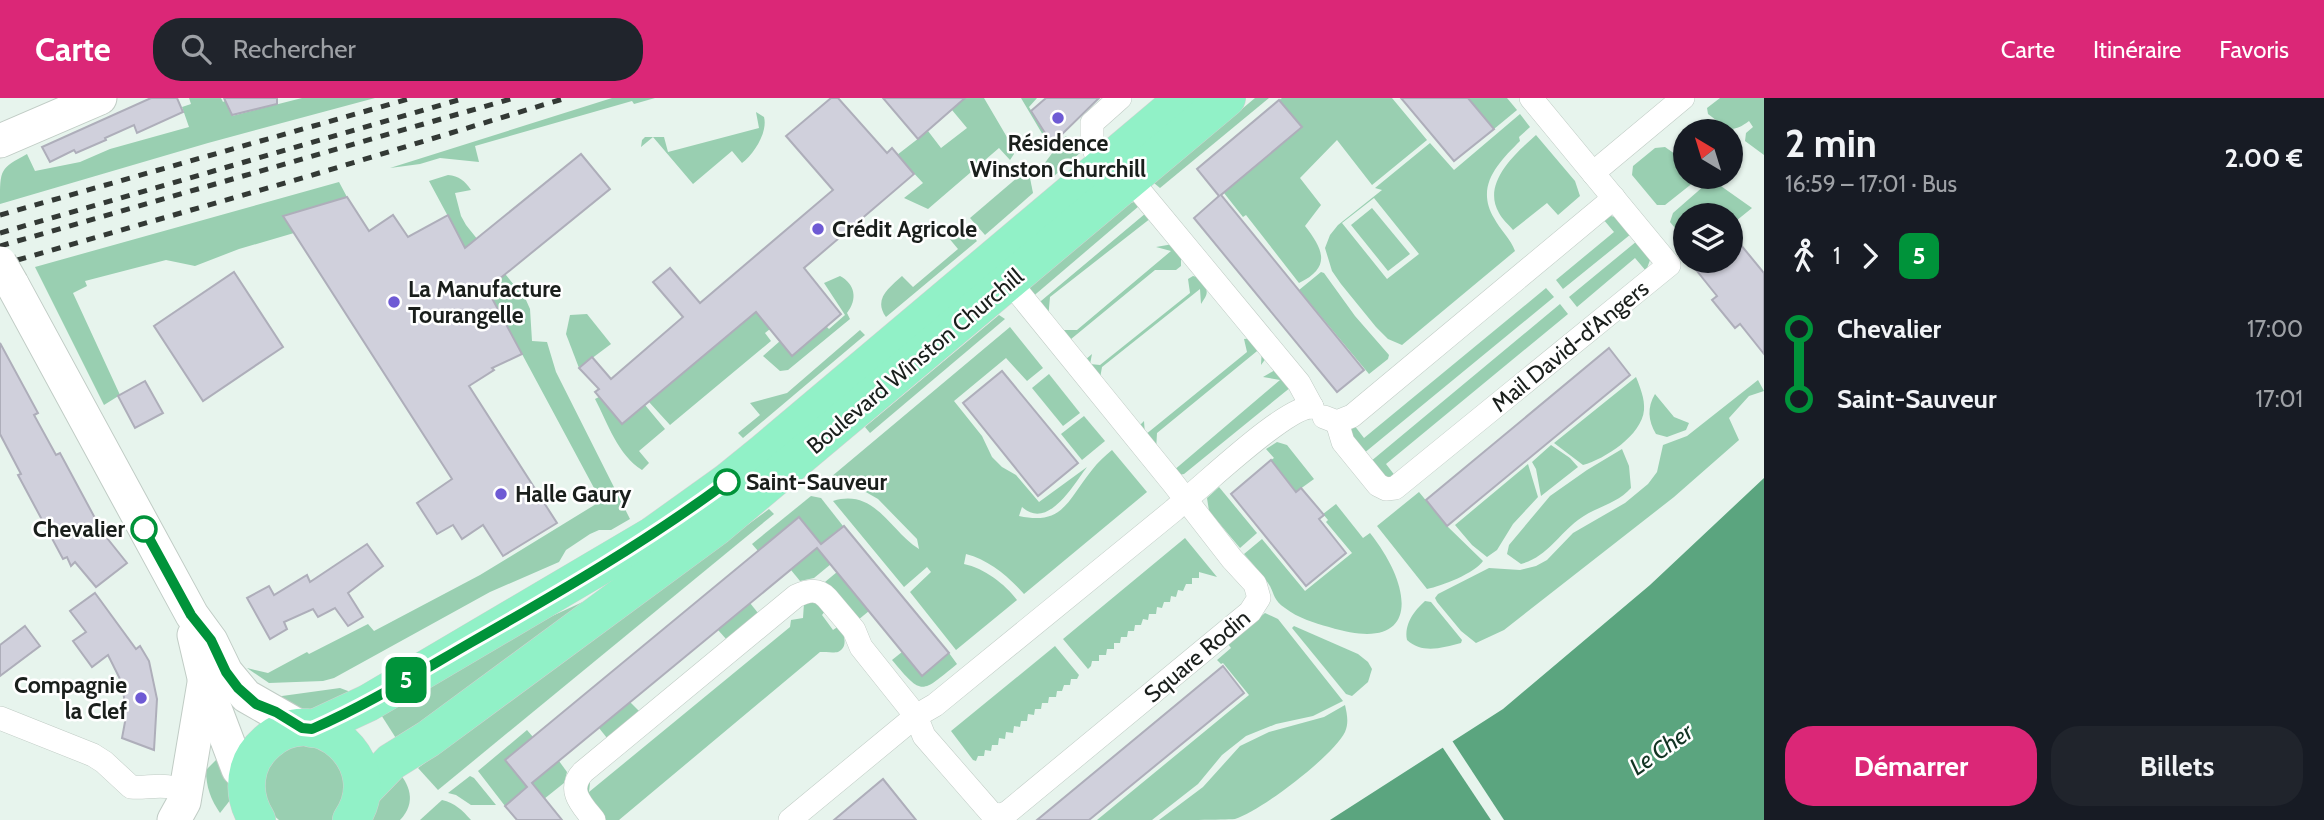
<!DOCTYPE html>
<html lang="fr">
<meta charset="utf-8">
<style>
body{margin:0;font-family:Cabin,sans-serif;background:#20242c;color:#f1f3f6;height:100vh;display:flex;flex-direction:column;font-size:26px;white-space:nowrap}
*{box-sizing:border-box;margin:0}
p{font-size:23px;color:#9ea1a6}
.icon{flex:none;width:38px;height:38px;fill:none;stroke:currentColor;stroke-width:2;stroke-linecap:round;stroke-linejoin:round}
.map{position:relative;flex:1;overflow:hidden}
.drawer{display:flex;flex-direction:column;background:#171b24;width:560px}
.drawer>*{flex:none}
.badge{padding:0 14px;border-radius:10px;font-size:24px;line-height:46px}
.needle{width:46px;rotate:322deg}
.controls{position:absolute;left:1673px;top:21px;display:grid;gap:14px}
.controls a{display:grid;place-items:center;width:70px;height:70px;border-radius:50%;background:#171b24;box-shadow:0 2px 5px #0004;font-size:35px}
.map>.badge{position:absolute;translate:-50% -50%;box-shadow:0 0 0 4px #fff}
.legs{display:flex;align-items:center;gap:10px;height:77px;padding:0 21px;font-size:23px}
.legs p{margin-inline-start:auto}
.summary{display:flex;align-items:center;justify-content:space-between;height:119px;padding:0 21px}
h1{font-size:38px;font-weight:800;line-height:52px}
.button{display:flex;gap:14px;margin-top:auto;padding:14px 21px}
.button a{flex:1;height:80px;border-radius:28px;background:#db2777;color:#fff;font-size:28px;font-weight:800;line-height:80px;text-align:center}
.button a+a{background:#20242c;color:#f1f3f6}
ul{padding:0 21px;list-style:none}
li{display:flex;align-items:center;gap:24px;height:70px;font-size:26px}
li i{display:grid;place-items:center;width:10px;height:100%;margin:0 9px;background:currentColor}
li i::after{content:'';width:18px;height:18px;margin:-9px;border:5px solid;border-radius:50%;background:#171b24}
li p{margin-inline-start:auto}
li:first-child i{background:linear-gradient(#0000 50%,currentColor 0)}
li:last-child i{background:linear-gradient(currentColor 50%,#0000 0)}
header{display:flex;align-items:center;gap:42px;box-sizing:border-box;height:98px;padding:0 35px;background:#db2777;color:#fff}
header strong{font-size:33px}
nav{display:flex;gap:38px;margin-inline-start:auto;font-size:24px}
.search{width:490px;height:63px;background:#20242c;display:flex;align-items:center;gap:18px;box-sizing:border-box;padding:0 24px;border-radius:28px;color:#9ea1a6;font-size:26px}
main{display:flex;flex:1;min-height:0}
.map>svg:first-child{display:block}
.green{fill:#99cfb1;fill-rule:evenodd}
.water{fill:#5ba57f}
.pier{fill:#e7f4ed}
.building{fill:#d0d0dc;stroke:#aeaeba;stroke-width:2}
.lines{fill:none;stroke-linecap:round;stroke-linejoin:round}
.street-casing{stroke:#c0ccc5;stroke-width:24}
.secondary-casing{stroke:#c0ccc5;stroke-width:35}
.primary-casing{stroke:#d1d2d2;stroke-width:38}
.street{stroke:#fff;stroke-width:23}
.secondary{stroke:#fff;stroke-width:33}
.primary{stroke:#91f1c7;stroke-width:37}
.rail{stroke:#333935;stroke-width:5;stroke-dasharray:9 9;stroke-linecap:butt}
.secondary-bridge-casing{stroke:#c0ccc5;stroke-width:35;stroke-linecap:butt}
.secondary-bridge{stroke:#fff;stroke-width:33}
.line-1-casing{stroke:#fff;stroke-width:16}
.line-1{stroke:#00933a;stroke-width:10}
.poi-dot{fill:#6e5ad4;stroke:#fff;stroke-width:2.5}
.stop-1-dot{fill:#fff;stroke:#00933a;stroke-width:3.5}
.labels{text-anchor:middle;dominant-baseline:central;stroke-width:5;stroke-linejoin:round;paint-order:stroke}
.poi-label{font-size:23px;font-weight:bold;fill:#1a1f1c;stroke:#fff;text-anchor:start}
.street-label{font-size:23px;fill:#1a1f1c;stroke:#fff}
.stop-label{font-size:23px;font-weight:bold;fill:#1a1f1c;stroke:#fff;text-anchor:start}
.water-label{font-size:24px;font-style:italic;fill:#123423;stroke:#fff}
</style>
<header>
<strong>Carte</strong>
<div class="search"><svg class="icon" aria-label="search" viewBox="0 0 24 24"><circle cx="10" cy="10" r="6"/><path d="M15 15l6 6"/></svg>Rechercher</div>
<nav><a>Carte</a><a>Itinéraire</a><a>Favoris</a></nav>
</header>
<main>
<div class="map">
<svg width="1764" height="722" viewBox="0 0 1764 722">
<rect width="100%" height="100%" fill="#e7f4ed"/>
<g class="green">
<path d="M189 0H221L223 4 225 3 232 18 302 0H375L208 45 0 106C0 70 0 71 27 56L35 73 80 64 110 51 189 29 182 9 191 6Z"/>
<path d="M612 0H655L634 6 632 3 475 48 479 64 440 60 420 66 390 70Z"/>
<path d="M955 0H984L1011 46 1014 56 1010 62 999 50 928 111 904 100 923 85 897 57 928 33 941 50 967 30 952 12 959 5Z"/>
<path d="M1021 0H1037L1029 9 1051 45 1060 39 1062 41 1066 38 1081 54 1053 79 1048 75 1044 66 1053 54Z"/>
<path d="M1255 0H1269L1160 90 1154 85Z"/>
<path d="M1282 0H1392L1427 42 1372 87 1337 42 1300 80 1321 107 1305 128C1323 151 1332 169 1299 185L1246 117 1243 119 1224 95 1302 29 1279 2Z"/>
<path d="M1468 0H1507L1517 12 1494 31Z"/>
<path d="M1720 0H1764V57L1745 43 1746 35 1753 29 1749 23C1729 38 1726 29 1708 16L1707 10Z"/>
<path d="M756 14 764 19C768 34 754 56 742 65L732 53 693 86 653 39 641 49 642 42 645 39H664L668 54 759 30Z"/>
<path d="M1520 16 1530 29 1519 39 1520 43C1498 65 1475 88 1494 120 1500 132 1511 141 1515 153L1402 247 1388 241 1376 229 1341 186 1332 173 1325 150 1330 137 1338 127 1382 92 1375 90 1430 45 1454 72ZM1374 100 1419 156 1387 181 1342 125Z"/>
<path d="M1536 37 1575 83 1580 98 1558 117 1547 105 1513 132C1509 127 1502 121 1499 115 1481 85 1517 54 1536 37Z"/>
<path d="M1665 49 1685 63V79L1699 80 1665 107H1657L1632 77 1633 68 1655 50Z"/>
<path d="M1025 73 1030 80 1033 95 985 137 970 120Z"/>
<path d="M448 77C459 78 465 83 471 92L455 95 461 118 466 127 526 202 530 211 532 243 547 244 556 274 630 421 611 432H599L590 436 566 452 559 464 490 494 334 580 323 583 269 585 247 570 268 575 307 554 309 556 368 526 374 533 480 477 601 403 429 83Z"/>
<path d="M339 84 347 99 283 118 294 135 239 151 195 168 166 162 85 183 87 188 73 195 120 297 104 307 35 169Z"/>
<path d="M1718 86 1752 110 1731 127V117H1685V142L1670 124 1673 115 1705 87Z"/>
<path d="M1134 104 1139 108 1030 201 1025 193 1130 105Z"/>
<path d="M1372 110 1410 156 1388 173 1351 127Z"/>
<path d="M1146 115 1151 120 1050 199 1048 221 1035 208Z"/>
<path d="M1611 118 1615 119 1631 136 1563 191 1556 182 1614 134 1603 121Z"/>
<path d="M963 126 977 143 886 219C873 201 889 190 902 178L913 189 958 151 948 139Z"/>
<path d="M1637 143 1650 162 1646 173 1635 160 1577 209 1569 199Z"/>
<path d="M1173 146 1181 160V168L1176 172H1155L1065 246 1055 232H1077L1171 153 1156 149Z"/>
<path d="M1321 174 1324 175 1355 218 1389 257 1388 261 1369 276 1299 192Z"/>
<path d="M840 178C855 186 858 201 847 215L850 221 788 272 780 273 763 258 780 243 826 228 829 231 845 217 824 185Z"/>
<path d="M1193 178 1197 179C1207 192 1211 192 1201 206L1200 191 1102 269 1099 286 1085 262 1092 256 1090 266 1100 267 1190 195 1188 181Z"/>
<path d="M1546 190 1554 199 1363 356 1352 343 1350 332 1354 327 1364 340Z"/>
<path d="M1560 206 1568 216 1386 366 1396 379 1387 381 1370 364Z"/>
<path d="M756 214 770 231 765 235 771 243 670 327 649 304Z"/>
<path d="M587 216 611 246 579 270 566 236 570 217Z"/>
<path d="M999 217 1005 221 870 335 865 329Z"/>
<path d="M1010 229 1043 270 1027 283 1006 260 954 303 982 338 992 359 1002 369 1016 377 1039 404 1087 369C1074 386 1048 433 1022 409L1019 418C1064 428 1068 401 1092 372 1098 364 1105 358 1112 352L1147 394 1024 496C1008 478 989 462 966 456L964 466C984 470 1005 486 1017 502L956 552 910 494 931 474 927 469 904 489 833 403C875 390 890 433 919 451L917 441 878 401 864 393 833 388 825 384Z"/>
<path d="M860 232 865 237 743 340 738 335 760 317 750 305 787 295Z"/>
<path d="M1255 240 1265 247 1269 256 1261 267 1262 249 1157 335 1156 353 1138 334 1139 328 1144 323 1145 337 1247 254 1244 241Z"/>
<path d="M1275 272 1291 289 1184 376 1179 377 1173 373 1280 282 1263 279Z"/>
<path d="M1049 276 1080 315 1063 328 1032 290Z"/>
<path d="M1636 279C1640 289 1645 301 1644 312 1642 337 1605 361 1583 367L1554 345Z"/>
<path d="M1758 282 1764 293 1749 298 1729 320 1739 342 1674 399 1504 532 1476 545 1461 533 1437 504 1435 500 1438 496 1489 470 1520 472 1536 468 1547 462 1573 435 1625 405 1648 386 1657 374 1663 347 1687 338Z"/>
<path d="M1655 296 1674 319 1689 325 1686 332 1667 339 1656 336C1648 323 1647 309 1655 296Z"/>
<path d="M599 299 622 326 645 307 665 331 639 353 649 365 642 372C618 357 608 326 595 301Z"/>
<path d="M1084 318 1105 343 1082 362 1061 336Z"/>
<path d="M1277 344 1287 347 1314 381 1296 394 1271 362 1274 360 1266 351Z"/>
<path d="M1551 347 1570 360 1578 369 1541 398 1536 371 1532 364Z"/>
<path d="M1622 351 1629 368 1631 390C1617 406 1595 409 1578 422 1558 437 1547 459 1521 466L1507 456 1509 447 1550 398 1587 372Z"/>
<path d="M1528 366 1538 399 1513 426 1497 452 1487 459 1472 447 1455 427Z"/>
<path d="M1219 389 1257 435 1240 450 1209 413 1207 400Z"/>
<path d="M1419 394 1447 428 1483 463C1475 475 1442 488 1427 491L1377 428Z"/>
<path d="M811 398 821 400 843 428 821 446 758 453 752 446Z"/>
<path d="M1336 406 1363 440 1370 435C1414 490 1422 558 1329 529 1314 525 1298 520 1285 510 1272 501 1275 495 1268 485 1261 475 1252 465 1244 456L1262 441 1305 493 1352 455 1326 424 1328 422 1323 416Z"/>
<path d="M769 411 774 416 438 692 418 670Z"/>
<path d="M1185 440 1217 479 1199 474V480H1192V486H1186L1183 493 1178 492 1176 499 1171 498 1170 504H1164L1162 510 1157 509 1156 516H1149L1148 522 1143 521 1141 527H1135L1134 533H1128L1127 539H1121L1120 545H1114V551H1107L1106 557H1099V563H1092L1091 568 1088 571 1063 541Z"/>
<path d="M817 450 831 466 814 480 800 483 791 472Z"/>
<path d="M837 474 869 513 858 522 825 484Z"/>
<path d="M587 502 401 648 376 609 480 551Z"/>
<path d="M814 503 826 512 822 517 833 532 839 528C844 535 849 549 838 554 834 555 825 554 820 554L619 722H602L583 688 591 675 589 694 790 529 791 522 803 520 804 505Z"/>
<path d="M1425 503 1431 504 1462 542 1461 545C1442 550 1422 556 1407 542 1404 526 1414 513 1425 503Z"/>
<path d="M750 505 758 515 727 542 718 532Z"/>
<path d="M1265 515 1278 521 1343 603 1313 618 1276 626 1246 638 1222 657 1198 686 1152 722H1097L1249 597 1223 565 1221 566 1217 562 1231 550 1228 546Z"/>
<path d="M1294 528 1358 556 1368 564 1372 571 1368 584 1352 598 1346 596 1292 530Z"/>
<path d="M1055 548 1079 577 1077 581H1071L1070 587H1064L1062 593H1057L1056 599H1049L1048 605H1042L1041 611H1035L1034 617 1028 616 1027 623H1021L1020 629 1014 628 1013 635 1006 634 1005 641 999 640 998 647H992L991 653 985 652 984 658H978L976 663 973 662 951 633Z"/>
<path d="M902 554 922 577 949 555 957 566C921 595 923 599 892 562Z"/>
<path d="M340 590 348 593 353 601 313 617 274 602 282 598Z"/>
<path d="M630 604 639 613 607 640 599 630Z"/>
<path d="M1345 607C1347 616 1349 625 1345 634 1333 658 1261 713 1235 721 1223 722 1175 722 1159 722L1203 689 1240 648 1269 634 1324 619Z"/>
<path d="M527 632 533 639 505 662 527 689 505 708 478 673Z"/>
<path d="M293 646 329 651 349 682 338 717 332 722H279C261 707 257 677 274 659 279 654 288 650 293 646Z"/>
<path d="M220 658 228 675 231 701 220 715C211 702 206 689 206 672Z"/>
<path d="M559 663 567 674 564 685 544 701 532 685Z"/>
<path d="M395 670C410 686 417 704 400 722H366Z"/>
<path d="M470 678 474 680 496 707H471L456 697 448 695Z"/>
<path d="M442 702C455 705 462 712 471 722H420Z"/>
</g>
<path class="water" d="M1764 380V722H1330L1503 611 1650 487Z"/>
<path class="pier" d="M1451 641 1504 722H1491L1441 647Z"/>
<g class="building">
<path d="M151 0H177L183 14 137 35 134 27 105 40 106 42 76 55 74 52 50 64 42 49Z"/>
<path d="M224 0H277V6L232 17Z"/>
<path d="M831 0H838L887 55 892 50 914 76 804 170 841 216 792 258 756 214 622 326 595 294 599 291 579 270 592 259 611 281 683 219 653 184 670 170 700 205 833 92 786 38Z"/>
<path d="M883 0H965L918 41Z"/>
<path d="M1046 0H1099L1052 46 1031 13Z"/>
<path d="M1401 0H1468L1494 31 1454 63Z"/>
<path d="M1279 2 1302 29 1221 97 1364 272 1337 294 1194 120 1219 98 1197 71Z"/>
<path d="M581 56 610 91 487 191 522 256 492 270 494 272 469 288 557 425 503 458 483 427 462 441 453 427 437 436 417 405 452 381 283 118 347 99 369 133 393 117 408 139 448 117 465 150Z"/>
<path d="M1731 135 1764 175V256L1740 226 1735 230 1712 202 1717 198 1689 163H1731Z"/>
<path d="M234 174 283 249 203 303 154 228Z"/>
<path d="M0 245 38 315 34 317 56 357 60 355 103 435 127 465 96 489 75 464 71 468 67 459 63 461 18 377 21 376 0 336Z"/>
<path d="M1609 250 1630 277 1447 428 1426 402Z"/>
<path d="M1002 273 1078 365 1038 398 963 305Z"/>
<path d="M145 283 163 315 135 330 118 298Z"/>
<path d="M1271 362 1296 394 1301 390 1324 417 1319 421 1346 455 1306 488 1231 396Z"/>
<path d="M799 419 821 446 844 428 949 555 922 578 817 450 532 685 562 722H517L505 708 527 689 505 662Z"/>
<path d="M367 446 383 468 348 495 363 519 348 528 335 510 318 519 313 511 284 524 287 531 270 541 247 500 269 488 274 497 307 477 310 484Z"/>
<path d="M95 495 136 551 140 548 149 563 157 601 154 652 122 640 125 624 124 599 120 581 108 557 92 569 73 543 86 534 70 513Z"/>
<path d="M25 528 40 548 0 578V547Z"/>
<path d="M1223 568 1244 595 1089 722H1037Z"/>
<path d="M883 681 916 722H834Z"/>
</g>
<g class="lines">
<defs>
<g id="street">
<path d="M1100 70 1092 44V25L1120 0"/>
<path d="M1593 75 1683 0"/>
<path d="M1130 81 1299 285 1312 309"/>
<path d="M1009 183 1173 385 1232 461 1255 486 1259 500 1250 514 1008 714 1001 717 992 716 924 638 916 618 935 607 1174 412 1185 402C1209 383 1286 309 1312 309"/>
<path d="M1324 319 1337 324 1352 318 1614 100"/>
<path d="M1337 324 1343 344 1378 387 1386 391 1395 390 1669 167 1531 0"/>
<path d="M0 620 93 657 104 664 131 689C149 691 169 682 185 697"/>
<path d="M594 722C582 707 566 692 583 674L796 498C808 492 818 490 827 500L854 532 861 549 916 618 790 722"/>
</g>
<g id="secondary">
<path d="M0 43 100 0"/>
<path d="M12 186 192 517 211 543 226 574 246 598 302 630"/>
<path d="M194 537 205 584 238 671 247 680"/>
<path d="M174 722 184 704 204 585"/>
</g>
<g id="primary">
<path d="M312 631 368 605 653 437 727 384 764 354 1184 0"/>
<path d="M362 694 391 664 428 641 716 429 1227 0"/>
<path d="M257 722C247 706 244 689 249 671 252 660 259 651 267 644 317 599 390 666 351 722"/>
</g>
</defs>
<use href="#street" class="street-casing"/>
<use href="#secondary" class="secondary-casing"/>
<use href="#primary" class="primary-casing"/>
<use href="#street" class="street"/>
<use href="#secondary" class="secondary"/>
<use href="#primary" class="primary"/>
<g class="rail">
<path d="M0 117 412 0"/>
<path d="M0 135 465 0"/>
<path d="M0 148 514 0"/>
<path d="M0 167 306 79 566 0"/>
</g>
<defs>
<path id="secondary-bridge" d="M0 165 12 186"/>
</defs>
<use href="#secondary-bridge" class="secondary-bridge-casing"/>
<use href="#secondary-bridge" class="secondary-bridge"/>
</g>
<g class="lines">
<defs>
<path id="line-1" d="M144 431 191 517 211 542 226 574 238 590 256 606 276 614 302 630 312 631C367 607 418 575 470 545 558 495 646 444 727 384"/>
</defs>
<use href="#line-1" class="line-1-casing"/>
<use href="#line-1" class="line-1"/>
</g>
<g class="poi-dot">
<circle cx="1058" cy="20" r="7"/>
<circle cx="818" cy="131" r="7"/>
<circle cx="394" cy="204" r="7"/>
<circle cx="501" cy="396" r="7"/>
<circle cx="141" cy="600" r="7"/>
</g>
<g class="stop-1-dot">
<circle cx="727" cy="384" r="12"/>
<circle cx="144" cy="431" r="12"/>
</g>
<g class="labels">
<g class="poi-label">
<text x="1058" y="45" text-anchor="middle">Résidence<tspan x="1058" dy="26">Winston Churchill</tspan></text>
<text x="832" y="131">Crédit Agricole</text>
<text x="408" y="191">La Manufacture<tspan x="408" dy="26">Tourangelle</tspan></text>
<text x="515" y="396">Halle Gaury</text>
<text x="127" y="587" text-anchor="end">Compagnie<tspan x="127" dy="26">la Clef</tspan></text>
</g>
<g class="street-label">
<text transform="translate(1570 248) rotate(-39)">Mail David-d'Angers</text>
<text transform="translate(915 263) rotate(-40)">Boulevard Winston Churchill</text>
<text transform="translate(1197 558) rotate(-40)">Square Rodin</text>
</g>
<g class="stop-label">
<text x="746" y="384">Saint-Sauveur</text>
<text x="125" y="431" text-anchor="end">Chevalier</text>
</g>
<g class="water-label">
<text transform="translate(1661 651) rotate(-35)">Le Cher</text>
</g>
</g>
</svg>
<div class="controls">
<a><svg class="needle" viewBox="-14 -14 28 28"><path d="M0-13l5 13h-10z" fill="#e53935"/><path d="M0 13l5-13h-10z" fill="#9ea1a6"/></svg></a>
<a><svg class="icon" aria-label="layers" viewBox="0 0 24 24"><path d="M12 4l9 5-9 5-9-5zM3 14l9 5 9-5"/></svg></a>
</div>
<b class="badge" style="left:406px;top:582px;background:#00933a;color:#fff">5</b>
</div>
<section class="drawer">
<div class="summary"><div><h1>2 min</h1><p>16:59 – 17:01 · Bus</p></div><b>2.00 €</b></div>
<div class="legs"><svg class="icon" aria-label="walk" viewBox="0 0 24 24"><circle cx="13" cy="4" r="2"/><path d="M13 8l-2 6 4 7M11 14l-3 7M7 12l3-4h3l4 4"/></svg>1<svg class="icon" aria-label="forward" viewBox="0 0 24 24"><path d="M9 5l7 7-7 7"/></svg><b class="badge" style="background:#00933a;color:#fff">5</b></div>
<ul>
<li><i style="color:#00933a"></i><b>Chevalier</b><p>17:00</p></li>
<li><i style="color:#00933a"></i><b>Saint-Sauveur</b><p>17:01</p></li>
</ul>
<div class="button"><a>Démarrer</a><a>Billets</a></div>
</section>
</main>
